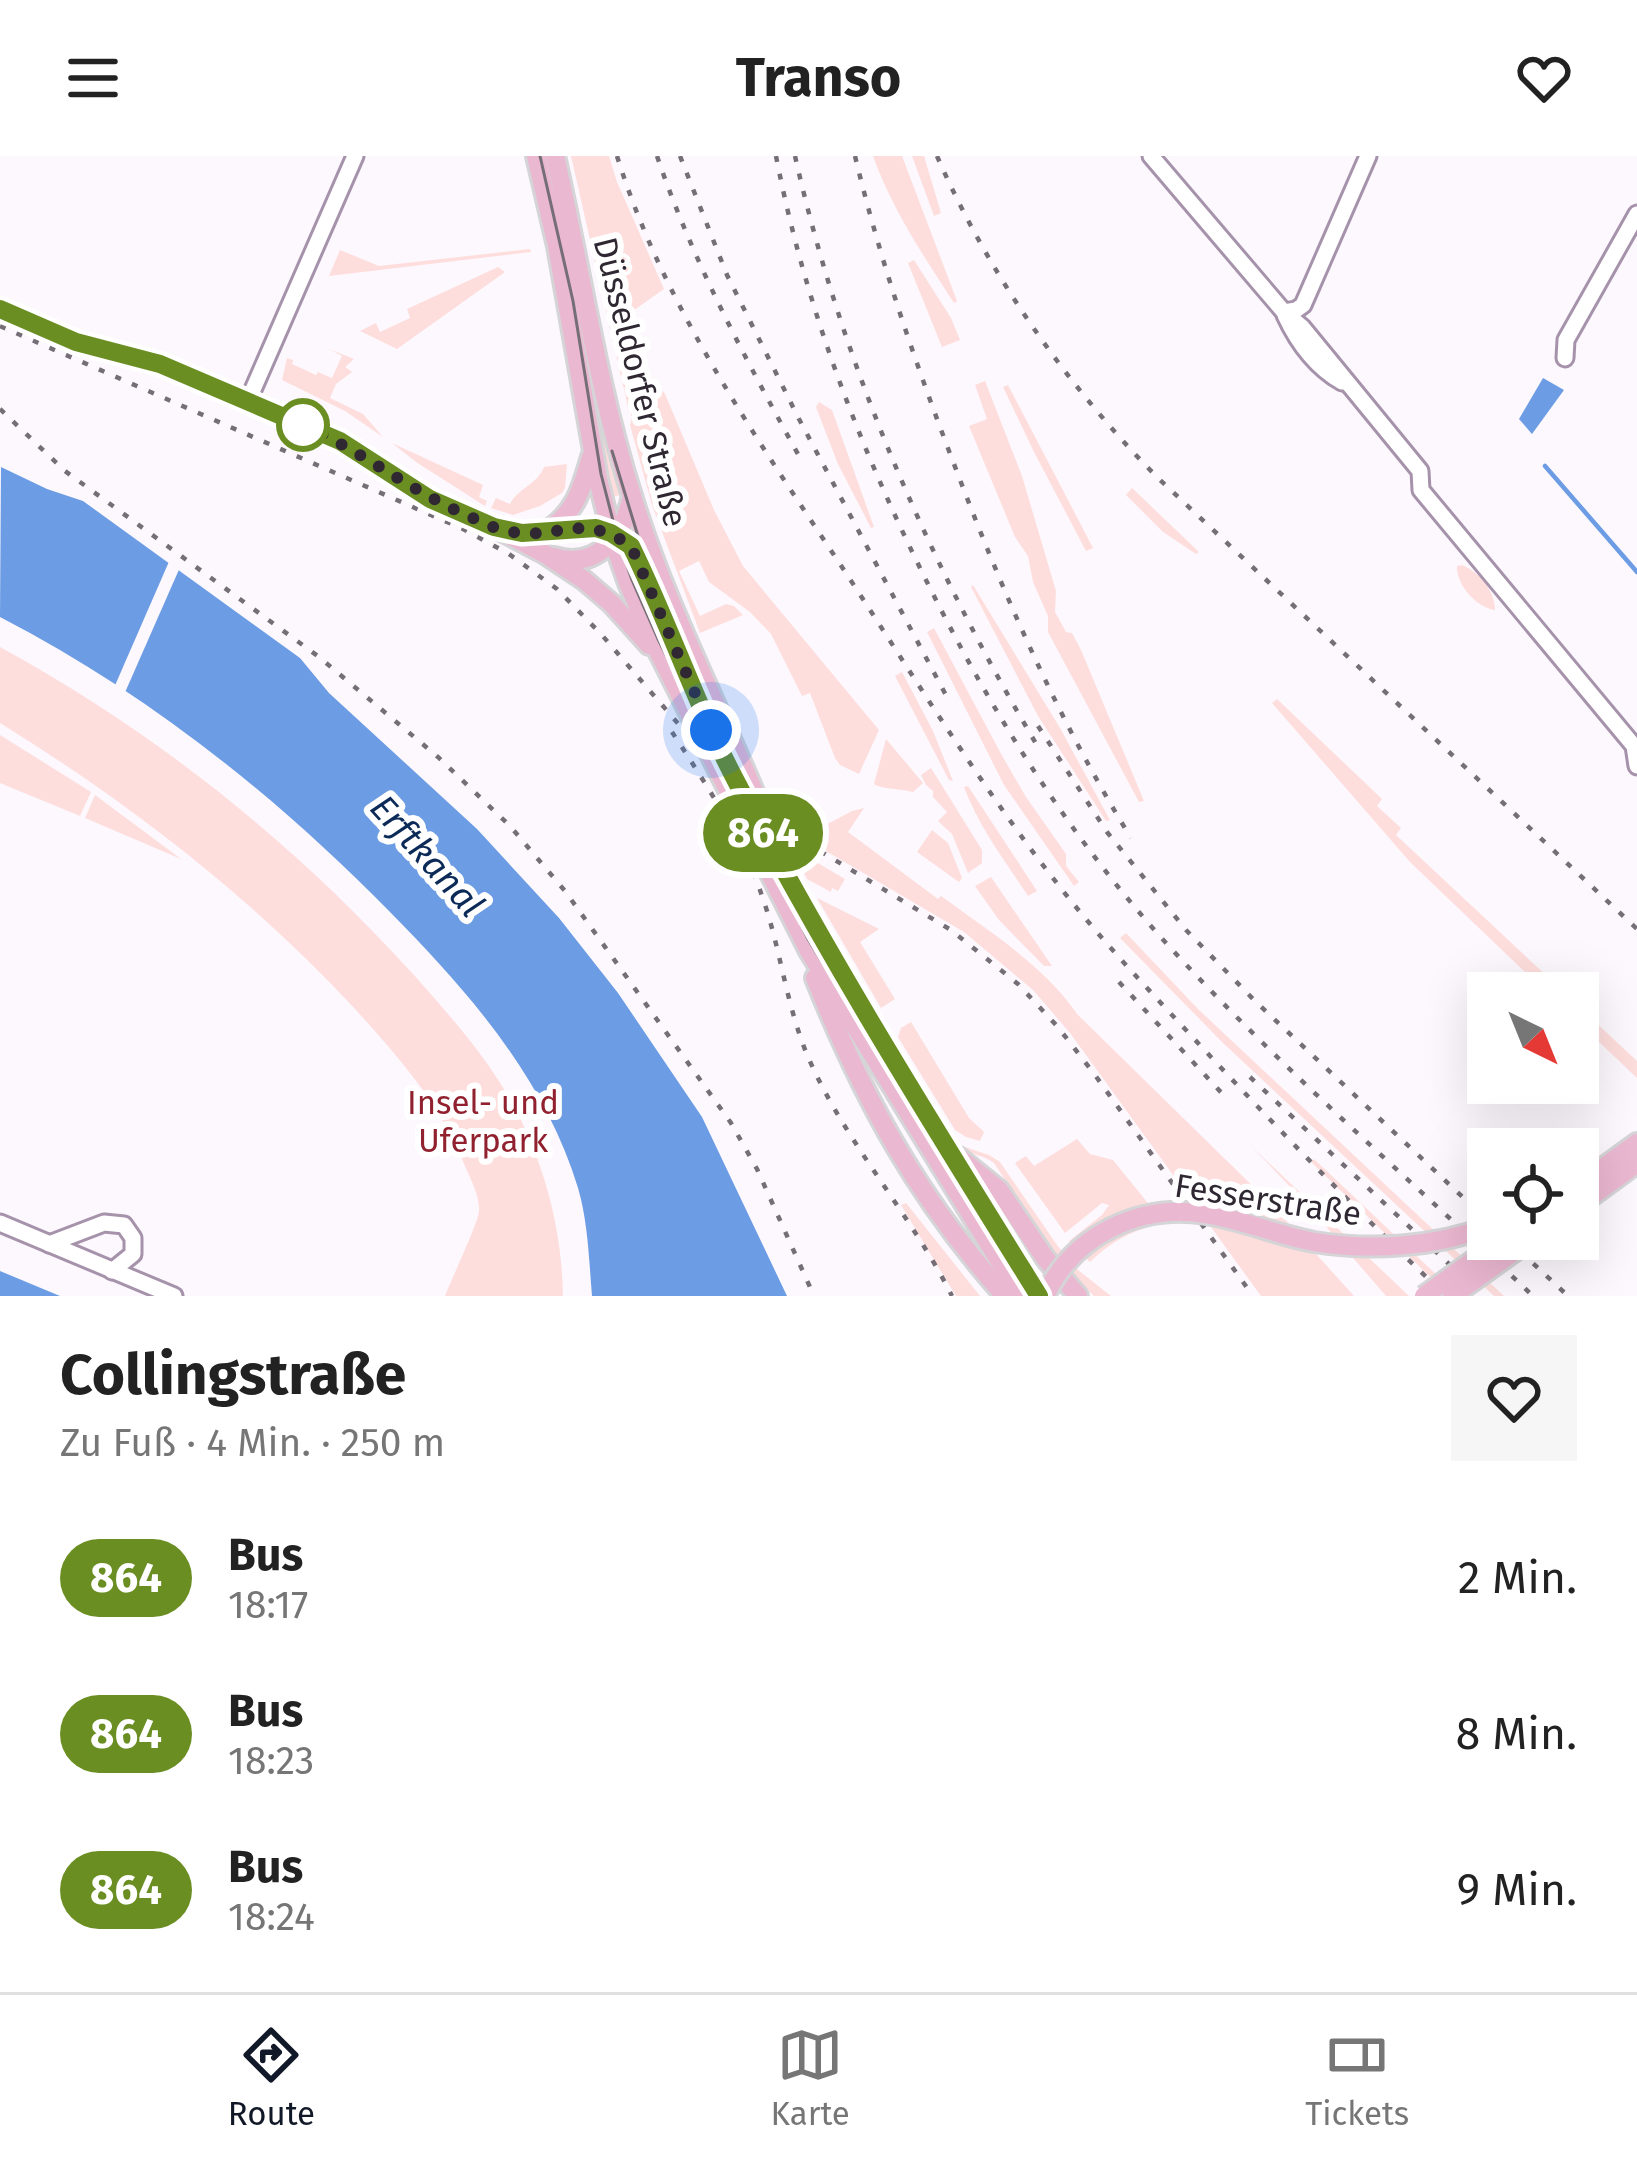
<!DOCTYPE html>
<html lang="de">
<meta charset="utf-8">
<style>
body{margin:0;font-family:"Fira Sans",sans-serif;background:#f6f6f6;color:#222;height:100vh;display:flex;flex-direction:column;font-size:45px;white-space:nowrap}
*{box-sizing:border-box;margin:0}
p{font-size:39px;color:#767676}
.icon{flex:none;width:66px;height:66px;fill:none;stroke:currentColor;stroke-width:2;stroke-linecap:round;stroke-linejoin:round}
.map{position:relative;height:1140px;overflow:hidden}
.side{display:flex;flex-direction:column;background:#fff;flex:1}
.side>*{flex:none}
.badge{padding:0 24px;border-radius:39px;font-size:42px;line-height:78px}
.needle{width:78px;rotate:137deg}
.buttons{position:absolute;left:1467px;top:816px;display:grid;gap:24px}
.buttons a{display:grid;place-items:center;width:132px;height:132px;border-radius:0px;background:#fff;box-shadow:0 12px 48px #0002;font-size:60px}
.you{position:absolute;width:60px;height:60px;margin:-30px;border:9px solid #fff;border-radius:50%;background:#1a73e8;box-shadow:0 0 0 18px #1a73e833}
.map>.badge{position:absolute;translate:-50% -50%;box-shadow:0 0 0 6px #fff}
.round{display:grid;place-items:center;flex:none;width:126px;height:126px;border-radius:0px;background:#f6f6f6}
.summary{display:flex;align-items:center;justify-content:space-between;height:204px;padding:0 60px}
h1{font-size:57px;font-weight:700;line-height:90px}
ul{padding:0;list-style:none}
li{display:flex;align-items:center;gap:36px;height:156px;padding:0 60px}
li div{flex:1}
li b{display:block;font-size:45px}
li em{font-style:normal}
li .badge{min-width:132px;font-weight:700;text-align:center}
header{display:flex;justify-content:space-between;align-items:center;height:156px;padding:0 60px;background:#fff;font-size:54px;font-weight:700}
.tabs{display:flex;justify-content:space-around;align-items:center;height:168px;border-top:3px solid #e0e0e0;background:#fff;font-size:33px;color:#767676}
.tabs a{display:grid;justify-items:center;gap:6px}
.tabs .on{color:#111827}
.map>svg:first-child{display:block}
.green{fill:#fededd}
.water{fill:#6c9ce3}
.pier{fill:#fcf8fe}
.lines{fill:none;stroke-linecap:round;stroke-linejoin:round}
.stream{stroke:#6c9ce3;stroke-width:4.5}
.minor-casing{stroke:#a693ab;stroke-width:21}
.major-casing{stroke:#d5d4d6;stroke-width:24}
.minor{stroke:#fff;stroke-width:15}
.major{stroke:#ebb8d1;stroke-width:18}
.tram{stroke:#756e77;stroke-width:3}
.rail{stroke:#756e77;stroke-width:4.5;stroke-dasharray:6 12;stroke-linecap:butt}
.major-bridge-casing{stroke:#d5d4d6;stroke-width:24;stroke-linecap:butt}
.major-bridge{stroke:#ebb8d1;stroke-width:18}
.line-casing{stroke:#fff;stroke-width:27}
.line{stroke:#6b8e23;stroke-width:18}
.walk{stroke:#2f2731;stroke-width:12;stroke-dasharray:0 21.6}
.stop-dot{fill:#fff;stroke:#6b8e23;stroke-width:6}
.labels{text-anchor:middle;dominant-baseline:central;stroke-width:12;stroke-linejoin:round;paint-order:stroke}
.street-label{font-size:33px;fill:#2f2731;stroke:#fff}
.park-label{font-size:33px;fill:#91212e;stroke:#fff}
.water-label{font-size:36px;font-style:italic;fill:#0b2a57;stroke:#fff}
</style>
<header><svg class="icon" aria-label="menu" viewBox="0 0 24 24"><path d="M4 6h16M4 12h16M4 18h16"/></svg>Transo<svg class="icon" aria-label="heart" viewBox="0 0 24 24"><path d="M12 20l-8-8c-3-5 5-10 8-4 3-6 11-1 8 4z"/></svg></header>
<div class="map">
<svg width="1637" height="1140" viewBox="0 0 1637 1140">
<rect width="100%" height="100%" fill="#fcf8fe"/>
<g class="green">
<path d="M571 0H609L617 26 664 133 627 159 649 217 628 251Z"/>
<path d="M873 0H902L957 145 954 147C923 99 892 53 873 0Z"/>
<path d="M912 0H924L941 57 934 60Z"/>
<path d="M530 93 531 96 329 120 340 94 379 110Z"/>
<path d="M914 104 951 162 960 184 942 191 908 107Z"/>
<path d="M498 111 505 116 397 193 360 175 376 167 380 176 410 162 407 153Z"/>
<path d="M329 193 354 203 345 211 352 216 336 228 330 242 363 258 383 281 345 255 282 224 287 202 293 204 292 208 316 219 318 216 332 222 342 200Z"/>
<path d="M652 221 665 238 714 354 743 410 879 574 859 618 840 609 835 602 810 537 802 540 771 478 750 456 709 426 699 405 679 415 700 460 726 448 734 450 743 459 700 477 652 349 630 269 632 262 631 258 646 226Z"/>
<path d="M985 225 1022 320 1056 435 1055 456 1066 476 1072 477 1081 494 1144 645 1139 646 1048 476V460L1033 426 1028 400 1015 381 969 270 987 263 975 229Z"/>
<path d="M1008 229 1093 392 1086 395 1034 296 1003 231Z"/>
<path d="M596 237 620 339 610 342 591 239Z"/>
<path d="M819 246 832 254 874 371 871 372 838 308 816 251Z"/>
<path d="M392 287 483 329 479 341 487 345 485 350 416 306Z"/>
<path d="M567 308 565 332 562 337 540 350 513 359 491 352 496 342 510 348C518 332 537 329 544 311Z"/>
<path d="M1132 332 1199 396 1196 398 1163 376 1126 339Z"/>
<path d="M1462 409C1480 416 1495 436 1495 454 1477 452 1456 429 1457 410Z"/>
<path d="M973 429 1060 572 1110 664 1106 665 1038 560 971 431Z"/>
<path d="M934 472 1000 596 1026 641 1066 698V710L1079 726 1074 730 1004 629 927 476Z"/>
<path d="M0 491C156 576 294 687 413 818 451 861 490 904 517 956 546 1014 562 1075 563 1140H445C451 1124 478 1068 479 1055 480 1039 468 1018 462 1003 439 947 396 898 356 854 251 741 131 648 0 567Z"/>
<path d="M902 516 933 575 953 625 949 624 895 520Z"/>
<path d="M1277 543 1382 643 1377 650 1401 672 1396 679 1565 837H1547L1410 706 1272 547Z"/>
<path d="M0 579 91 636 80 660 0 627Z"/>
<path d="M886 583 923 627 913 636C902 633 880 633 874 628Z"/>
<path d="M931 612 982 694V707L968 717 952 678 938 665 947 656 933 641V635L926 629 921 619Z"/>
<path d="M968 630 1037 735 1028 740C1005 705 979 671 964 631Z"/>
<path d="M95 639 181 703 85 662Z"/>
<path d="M864 652 848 676 938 743 941 740C986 773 1046 811 1077 858L1271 1048 1354 1140H1261L1070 877 1033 834 964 776 819 691 783 664 788 659 804 669 820 672 852 655Z"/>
<path d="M932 674 948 687 962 722 959 726 917 696Z"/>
<path d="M792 692 845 723 838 735 832 732 831 736 807 723Z"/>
<path d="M991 721 1052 810H1044L999 764 975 730Z"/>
<path d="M817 742 879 773 860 786 895 843 881 852Z"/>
<path d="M1126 777 1198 853 1504 1140H1494L1223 887 1120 782Z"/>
<path d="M1578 850 1637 905V922L1578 866Z"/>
<path d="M911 866 969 962 984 976 980 985 966 981 955 974 898 881 901 872Z"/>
<path d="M1077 983 1090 998 1113 1004 1164 1067C1134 1073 1112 1085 1090 1106L1069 1085 1102 1059 1109 1049 1102 1047 1065 1077 1015 1007 1026 1000 1034 1010Z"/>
<path d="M953 987 989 999 1000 1006 1057 1089 1078 1114 1111 1140H1094C1054 1101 1024 1053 994 1007 981 997 964 999 953 987Z"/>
<path d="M1250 989 1409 1140H1386L1303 1044Z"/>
<path d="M1314 1003 1459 1140H1450L1311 1006Z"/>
<path d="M906 1047 980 1140H956L901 1049Z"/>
</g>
<g class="water">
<path d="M1543 222 1564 234 1532 278 1519 263Z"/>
<path d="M1 311 47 333 83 345 300 502 329 537 477 673 559 762 618 837 702 961 787 1140H592C589 1104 588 1066 578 1032 545 923 469 836 390 756 275 639 147 537 0 461Z"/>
<path d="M0 1115 60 1140H0Z"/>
</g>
<path class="pier" d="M171 401 181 409 123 541 113 534Z"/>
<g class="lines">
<path class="stream" d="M1545 310 1637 416"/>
<defs>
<g id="minor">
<path d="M1151 0 1284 156 1302 171 1420 315 1421 334 1634 590 1637 610"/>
<path d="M1284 156 1296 154 1303 149 1368 0"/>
<path d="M1285 159C1297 185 1316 211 1342 226"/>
<path d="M1565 202 1566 184 1637 58"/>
<path d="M248 245 355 0"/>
<path d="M0 1067 174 1140"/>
<path d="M49 1088 104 1067 124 1069 133 1082V1098L112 1115"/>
</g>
<g id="major">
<path d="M536 0 557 90 598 323 613 384 628 427 654 487 809 795 1021 1140"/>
<path d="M555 0C581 113 597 230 632 340 666 451 721 554 765 662"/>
<path d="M0 153 76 186 160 208 340 285 430 343 494 371 545 398 584 424 612 448 649 489"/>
<path d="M494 371 522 377 596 372 611 377 631 390 714 580"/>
<path d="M550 373C577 354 582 331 591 301"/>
<path d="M554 401C598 415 624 378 632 340"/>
<path d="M750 652 823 786 1039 1140"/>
<path d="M815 822C864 944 917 1041 1005 1140"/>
<path d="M957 1000 999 1034 1045 1102 1078 1140"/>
<path d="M1578 1030 1637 987"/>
<path d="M1578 1050 1637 1007"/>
</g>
</defs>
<use href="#minor" class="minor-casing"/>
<use href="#major" class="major-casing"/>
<use href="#minor" class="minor"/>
<use href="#major" class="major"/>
<g class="tram">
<path d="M540 0 573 145 601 318 617 380 632 424 658 483 808 783 1026 1140"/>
<path d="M612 295 641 390 691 515"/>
</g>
<g class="rail">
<path d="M617 0C662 145 750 273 834 399 911 515 988 644 1076 751 1111 794 1148 833 1185 873 1270 965 1356 1054 1446 1140"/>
<path d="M657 0C693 106 745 202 799 300"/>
<path d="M680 0 727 119 799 263 948 543"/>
<path d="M776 0C805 150 859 290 927 426 992 557 1068 679 1167 788 1281 913 1411 1024 1533 1140"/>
<path d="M795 0C842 209 929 407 1038 591"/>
<path d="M855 0C882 113 920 220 962 329 1009 451 1062 570 1131 682"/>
<path d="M937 0C989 119 1067 230 1158 322L1637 773"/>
<path d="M0 170 463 373 509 398 557 433 601 478 681 571 805 686 951 774 1018 828 1057 870 1095 919 1253 1140"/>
<path d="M0 253 65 315 319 501 438 601 510 670 565 735 731 967 757 1013 814 1140"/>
<path d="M1038 570 1107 676 1186 774 1254 844 1488 1065"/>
<path d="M672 576C702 622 744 685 761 737 780 789 785 844 806 896 842 983 910 1056 952 1140"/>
<path d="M1119 826 1229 945"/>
<path d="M1250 921 1483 1140"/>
<path d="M1507 1083 1568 1140"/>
</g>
<defs>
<g id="major-bridge">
<path d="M1045 1140C1073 1079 1140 1047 1206 1058 1243 1064 1277 1079 1314 1086 1371 1095 1434 1091 1488 1071"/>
<path d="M1424 1140 1503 1083"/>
<path d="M1452 1140 1532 1083"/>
</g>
</defs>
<use href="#major-bridge" class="major-bridge-casing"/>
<use href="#major-bridge" class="major-bridge"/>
</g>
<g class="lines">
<defs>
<path id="line" d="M0 153 76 186 160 208 340 285 430 343 494 371 522 377 596 372 611 377 631 390C669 467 696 549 736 625 828 802 934 971 1039 1140"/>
</defs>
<use href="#line" class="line-casing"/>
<use href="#line" class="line"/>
<path class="walk" d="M303 269C360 294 408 333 464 358 478 364 492 372 507 375 559 386 579 354 631 390L711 574"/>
</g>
<circle class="stop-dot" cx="303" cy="269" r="24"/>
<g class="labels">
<g class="street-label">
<text transform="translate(640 226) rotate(76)">Düsseldorfer Straße</text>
<text transform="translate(1268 1044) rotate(9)">Fesserstraße</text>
</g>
<g class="park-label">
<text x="483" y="947">Insel- und<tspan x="483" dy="38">Uferpark</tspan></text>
</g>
<g class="water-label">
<text transform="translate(427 700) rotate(48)">Erftkanal</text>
</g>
</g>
</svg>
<div class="buttons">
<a><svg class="needle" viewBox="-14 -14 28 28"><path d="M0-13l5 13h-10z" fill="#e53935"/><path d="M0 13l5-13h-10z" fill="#767676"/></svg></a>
<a><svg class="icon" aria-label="locate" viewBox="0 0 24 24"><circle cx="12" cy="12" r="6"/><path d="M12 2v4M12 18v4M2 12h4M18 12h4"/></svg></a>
</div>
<div class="you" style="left:711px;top:574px"></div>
<b class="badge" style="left:763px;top:677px;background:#6b8e23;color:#fff">864</b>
</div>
<section class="side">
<div class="summary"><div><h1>Collingstraße</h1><p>Zu Fuß · 4 Min. · 250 m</p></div><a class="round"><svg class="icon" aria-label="heart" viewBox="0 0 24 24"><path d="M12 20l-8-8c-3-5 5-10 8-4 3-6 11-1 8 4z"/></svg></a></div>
<ul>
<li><span class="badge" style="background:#6b8e23;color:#fff">864</span><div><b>Bus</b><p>18:17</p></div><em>2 Min.</em></li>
<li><span class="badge" style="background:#6b8e23;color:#fff">864</span><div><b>Bus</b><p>18:23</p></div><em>8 Min.</em></li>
<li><span class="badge" style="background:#6b8e23;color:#fff">864</span><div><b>Bus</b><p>18:24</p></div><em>9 Min.</em></li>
</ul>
</section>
<nav class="tabs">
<a class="on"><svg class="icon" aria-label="directions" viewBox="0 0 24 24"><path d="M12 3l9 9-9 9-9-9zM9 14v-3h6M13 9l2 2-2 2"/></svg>Route</a>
<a><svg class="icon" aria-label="map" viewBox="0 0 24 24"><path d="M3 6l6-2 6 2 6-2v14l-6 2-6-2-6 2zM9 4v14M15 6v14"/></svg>Karte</a>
<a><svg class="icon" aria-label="tickets" viewBox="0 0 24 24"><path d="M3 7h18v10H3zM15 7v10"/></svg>Tickets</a>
</nav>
